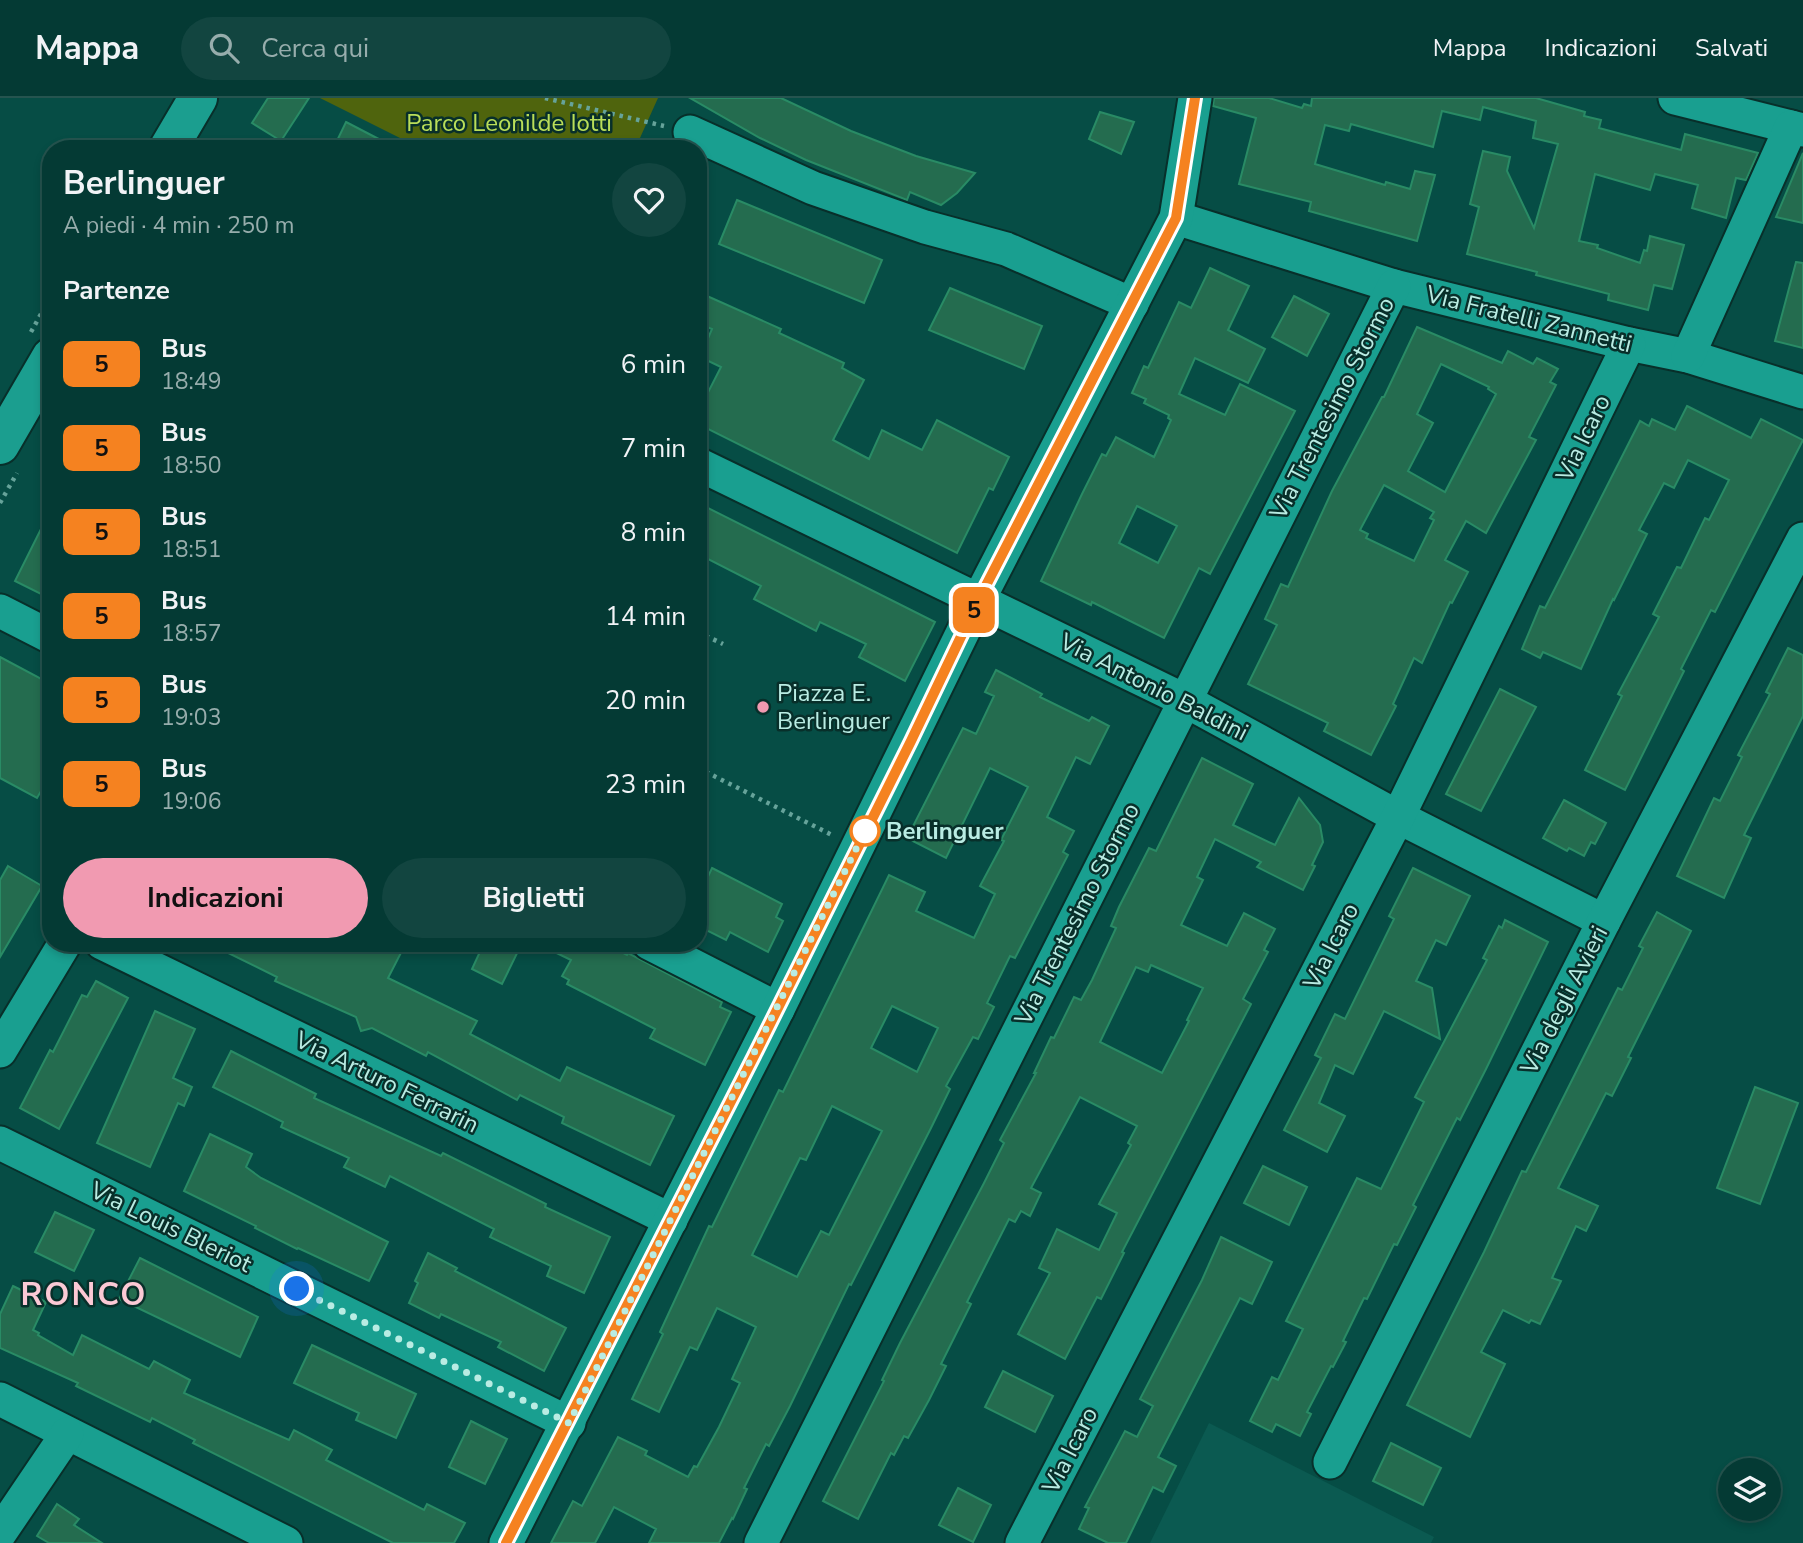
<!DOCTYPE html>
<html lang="it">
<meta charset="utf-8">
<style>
body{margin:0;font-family:"Nunito Sans",sans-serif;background:#124540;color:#f1f3f6;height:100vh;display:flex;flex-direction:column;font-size:26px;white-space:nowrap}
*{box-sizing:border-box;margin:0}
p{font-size:23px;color:#97adac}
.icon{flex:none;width:38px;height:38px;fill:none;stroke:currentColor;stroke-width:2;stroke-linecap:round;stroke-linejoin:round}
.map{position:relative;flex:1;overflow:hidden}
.details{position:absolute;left:42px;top:42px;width:665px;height:812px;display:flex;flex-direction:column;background:#043a34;border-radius:28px;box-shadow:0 4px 10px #0003,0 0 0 2px #25544f}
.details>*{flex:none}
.badge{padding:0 14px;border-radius:10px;font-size:24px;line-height:46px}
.buttons{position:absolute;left:1718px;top:1360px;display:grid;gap:14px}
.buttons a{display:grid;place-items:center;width:63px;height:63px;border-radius:50%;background:#043a34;box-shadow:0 4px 10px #0003,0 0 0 2px #25544f;font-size:35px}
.you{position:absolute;width:35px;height:35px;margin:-18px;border:5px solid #fff;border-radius:50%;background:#1a73e8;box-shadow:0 0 0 10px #1a73e833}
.map>.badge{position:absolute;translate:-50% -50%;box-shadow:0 0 0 4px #fff}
h2{padding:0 21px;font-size:26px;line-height:63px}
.round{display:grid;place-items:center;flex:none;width:74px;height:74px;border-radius:37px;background:#124540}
.headline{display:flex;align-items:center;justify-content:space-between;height:119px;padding:0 21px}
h1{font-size:33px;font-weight:700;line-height:52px}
.button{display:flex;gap:14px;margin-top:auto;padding:14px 21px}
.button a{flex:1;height:80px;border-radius:42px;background:#f19ab1;color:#111;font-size:28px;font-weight:700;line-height:80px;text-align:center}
.button a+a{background:#124540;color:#f1f3f6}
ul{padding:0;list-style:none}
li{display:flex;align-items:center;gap:21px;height:84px;padding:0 21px}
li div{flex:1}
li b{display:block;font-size:26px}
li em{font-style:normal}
li .badge{min-width:77px;font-weight:700;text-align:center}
header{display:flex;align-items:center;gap:42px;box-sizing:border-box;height:98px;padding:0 35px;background:#043a34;border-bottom:2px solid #25544f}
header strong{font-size:33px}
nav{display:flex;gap:38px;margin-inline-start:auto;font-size:24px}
.search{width:490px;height:63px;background:#124540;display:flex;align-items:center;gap:18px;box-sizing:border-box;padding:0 24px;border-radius:38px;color:#97adac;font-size:26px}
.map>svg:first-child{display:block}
.built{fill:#0b5a51}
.green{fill:#4f640d}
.building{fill:#246c4f;stroke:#298b65;stroke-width:2;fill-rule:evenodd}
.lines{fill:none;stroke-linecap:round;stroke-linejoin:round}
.minor-casing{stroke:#082f2a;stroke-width:37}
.major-casing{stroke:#082f2a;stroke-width:42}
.path{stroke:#66a39a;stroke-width:4.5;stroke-dasharray:3.5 5;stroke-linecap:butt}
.minor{stroke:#199f90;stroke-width:33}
.major{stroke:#1b9e8f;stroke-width:38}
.line-casing{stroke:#fff;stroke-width:16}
.line{stroke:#f58220;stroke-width:10}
.walk{stroke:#b9ece3;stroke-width:7;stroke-dasharray:0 12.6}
.poi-dot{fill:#f19ab1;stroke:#082f2a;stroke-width:2.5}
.stop-dot{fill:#fff;stroke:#f58220;stroke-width:3.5}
.labels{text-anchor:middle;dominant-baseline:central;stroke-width:5;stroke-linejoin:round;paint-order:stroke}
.park-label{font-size:24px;fill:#bade59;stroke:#082f2a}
.street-label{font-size:24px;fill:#b9ece3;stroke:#082f2a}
.poi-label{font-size:24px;fill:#b9ece3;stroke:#082f2a;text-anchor:start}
.stop-label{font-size:24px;font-weight:bold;fill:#b9ece3;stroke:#082f2a;text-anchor:start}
.district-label{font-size:32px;font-weight:bold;letter-spacing:2px;fill:#fcc9d5;stroke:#082f2a}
</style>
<header>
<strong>Mappa</strong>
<div class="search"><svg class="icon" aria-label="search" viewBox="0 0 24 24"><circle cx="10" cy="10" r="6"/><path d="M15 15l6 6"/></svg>Cerca qui</div>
<nav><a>Mappa</a><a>Indicazioni</a><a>Salvati</a></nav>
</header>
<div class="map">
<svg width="1803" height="1445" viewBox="0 0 1803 1445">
<rect width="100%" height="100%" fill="#064d45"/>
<path class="built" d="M1209 1325 1434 1439 1431 1445H1150Z"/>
<path class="green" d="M320 0H658L635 51H422Z"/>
<g class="building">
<path d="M268 0H309L281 43 252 25Z"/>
<path d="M690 0H781L851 33 916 58 975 75 957 95 941 107 910 94 907 102 806 62 760 40Z"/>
<path d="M1214 0H1269L1302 10 1304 6 1311 8 1312 0H1536L1585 14 1584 18 1601 22 1599 30 1681 52 1685 36 1758 55 1746 82 1736 80 1726 120 1692 110 1698 87 1655 76 1650 92 1595 76 1579 143 1598 147 1597 150 1640 165 1644 152 1647 153 1650 138 1684 147 1672 191 1654 187 1648 212 1608 202 1609 196 1536 177 1537 174 1467 156 1479 109 1470 106 1483 53 1510 59 1507 73 1534 130 1558 46 1533 40 1536 23 1483 9 1480 22 1442 13 1433 49 1351 26 1349 33 1325 27 1315 66 1385 87 1386 84 1410 91 1415 73 1435 77 1417 143 1309 113 1311 104 1239 86 1256 20 1213 8Z"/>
<path d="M1100 14 1134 24 1121 56 1089 41Z"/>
<path d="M346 24 398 51H333Z"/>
<path d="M1803 55V125L1776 119Z"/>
<path d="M737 102 882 162 864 205 719 146Z"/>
<path d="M1796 164 1803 165V250L1775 243Z"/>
<path d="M1210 170 1249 188 1228 232 1265 251 1248 285 1195 260 1179 296 1225 317 1240 286 1295 313 1210 476 1199 470 1164 540 1092 504 1091 507 1041 483 1082 396 1102 356 1106 358 1116 339 1154 359 1171 322 1168 320 1169 317 1144 305 1146 301 1132 295 1144 268 1148 270 1179 204 1191 210ZM1137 408 1177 428 1158 465 1119 445Z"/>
<path d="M950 190 1042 228 1024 271 929 232Z"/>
<path d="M707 198 781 231 779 235 844 265 842 270 864 282 833 342 869 361 882 332 922 352 937 322 1009 359 993 392 989 390 957 455 698 326V314L721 269 700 259 712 231 698 225V218Z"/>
<path d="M1294 198 1329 216 1307 258 1272 239Z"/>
<path d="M1417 229 1502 265 1508 253 1533 266 1537 260 1558 271 1550 284 1556 287 1529 339 1536 342 1486 435 1466 423 1445 462 1468 474 1452 505 1450 504 1422 565 1414 560 1393 606 1396 608 1371 657 1324 633 1328 625 1248 586 1277 527 1265 521 1281 486 1288 489 1332 393 1382 299H1384ZM1441 266 1489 289 1488 291 1496 296 1445 394 1408 373 1433 325 1417 316ZM1384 387 1434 414 1430 420 1434 422 1414 463 1366 440 1368 436 1360 432Z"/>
<path d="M1687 308 1751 340 1761 321 1803 342 1715 514 1711 512 1681 571 1684 573 1625 692 1585 672 1622 598 1618 596 1659 519 1653 516 1677 469 1681 470 1705 420 1709 422 1729 382 1688 362 1674 390 1664 385 1639 432 1647 436 1614 502 1613 501 1581 571 1543 554 1540 560 1522 551 1540 508 1545 510 1640 323 1649 328 1652 321 1675 332Z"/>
<path d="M698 405 935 524 905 583 859 559 866 546 820 524 816 533 754 501 761 488 698 456Z"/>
<path d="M51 411V501L15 483Z"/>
<path d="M1788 550 1803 557V618L1744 737 1751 740 1724 800 1677 778 1714 700 1720 703 1742 659 1738 657 1770 596 1766 594Z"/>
<path d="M0 559 51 586V676L37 700 0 680Z"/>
<path d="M996 572 1042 596 1040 599 1089 623 1092 619 1109 628 1090 666 1076 659 1047 719 1074 733 1063 754 1068 757 1015 860 1010 858 987 905 994 909 978 941 973 939 946 988 950 991 931 1030 851 1187 849 1186 790 1308 769 1348 766 1346 744 1390 747 1391 733 1421 732 1420 719 1445H649L656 1431 614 1409 595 1445H551L573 1403 582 1408 618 1339 647 1353 645 1357 688 1379 694 1368 697 1369 719 1329 740 1285 732 1281 756 1229 717 1210 697 1252 690 1249 659 1314 632 1301 663 1236 660 1234 709 1128 712 1129 779 992 783 994 889 777 925 794 916 813 974 840 995 796 980 788 1004 743 1001 742 1028 689 990 670 946 760 907 740 963 630 976 636 994 598 985 594ZM892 908 938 930 917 974 871 950ZM832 1008 882 1033 829 1137 821 1133 797 1179 752 1157 800 1060 806 1062Z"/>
<path d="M1500 591 1536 609 1481 713 1446 696Z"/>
<path d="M1202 660 1253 686 1233 727 1275 747 1299 700 1320 727 1323 744 1312 767 1315 768 1303 792 1257 769 1261 764 1215 741 1197 779 1203 782 1181 827 1227 848 1244 815 1275 831 1264 852 1268 854 1243 901 1251 906 1122 1154 1124 1155 1101 1201 1097 1199 1065 1261 1018 1236 1050 1175 1039 1170 1057 1131 1099 1152 1117 1115 1099 1106 1131 1047 1128 1045 1137 1028 1080 999 1031 1090 1041 1095 1030 1118 1021 1113 1015 1124 1009 1121 967 1204 971 1206 941 1266 946 1268 929 1302 908 1340 904 1338 894 1357 891 1355 858 1421 823 1403 884 1283 882 1282 900 1245 984 1085 1004 1045 1000 1042 1036 975H1034L1051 939 1054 940 1074 899 1081 902 1092 882 1116 830 1111 828 1119 809 1149 750 1156 753ZM1151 867 1203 890 1187 922 1189 923 1162 975 1100 944 1136 869 1148 874Z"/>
<path d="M1564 702 1606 725 1595 746 1591 744 1584 758 1569 750 1567 753 1543 740Z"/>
<path d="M8 768 42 788 0 859V782Z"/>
<path d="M712 770 782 806 776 819 783 823 768 854 730 834 726 842 698 828V779L706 783Z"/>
<path d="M1413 770 1470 798 1446 847 1436 842 1416 883 1432 890 1440 941 1384 913 1353 976 1335 967 1319 1005 1345 1018 1327 1054 1284 1032 1321 960 1315 957 1335 916 1345 921 1394 821 1389 818Z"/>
<path d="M1657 814 1691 833 1628 959 1631 960 1612 998 1606 995 1558 1090 1598 1108 1586 1133 1576 1128 1552 1180 1561 1183 1540 1226 1531 1222 1529 1225 1503 1212 1481 1254 1505 1266 1470 1339 1407 1307 1484 1154 1522 1073 1526 1074 1618 890 1622 892 1643 850 1639 848Z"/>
<path d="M1505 822 1548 844 1486 971 1460 1022 1457 1020 1413 1107 1416 1109 1397 1147 1394 1146 1367 1201 1364 1200 1343 1243 1346 1244 1333 1269 1331 1268 1307 1314 1311 1316 1300 1338 1276 1326 1272 1334 1250 1323 1272 1279 1278 1282 1303 1231 1286 1223 1357 1080 1381 1091 1424 1004 1415 999 1487 862 1483 860 1499 828 1502 830Z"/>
<path d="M208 845H406L388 880 477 923 470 936 560 983 567 969 674 1018 650 1067 562 1025 564 1019 520 997 517 1002 428 954 426 958 372 930 361 933 356 919 275 883 277 879Z"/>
<path d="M484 845H522L502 886 472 871Z"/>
<path d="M536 845H603L627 857 628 855 722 904 720 909 731 914 705 967 650 940 655 931 567 886 569 882 562 878 571 862Z"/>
<path d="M96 883 128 900 59 1031 20 1010 50 952 53 954 82 897 87 899Z"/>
<path d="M155 913 195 931 173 980 192 989 184 1008 178 1005 150 1069 97 1045Z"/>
<path d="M231 953 316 996 314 1000 441 1058 443 1055 546 1106 545 1109 610 1139 584 1195 547 1178 551 1168 490 1139 494 1131 390 1078 385 1089 344 1069 349 1060 281 1029 283 1024 213 989Z"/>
<path d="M1755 989 1798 1005 1760 1106 1717 1090Z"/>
<path d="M210 1036 252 1056 246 1069 261 1080 388 1144 369 1183 298 1150 297 1151 255 1130 256 1128 184 1093Z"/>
<path d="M1263 1068 1307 1089 1289 1127 1244 1105Z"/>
<path d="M55 1114 94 1132 74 1173 35 1154Z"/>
<path d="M1221 1139 1272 1164 1252 1206 1240 1200 1158 1359 1176 1368 1163 1394 1153 1389 1126 1445H1108L1079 1431 1089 1410 1085 1409 1125 1333 1137 1339 1153 1308 1140 1301 1202 1182Z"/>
<path d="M428 1155 457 1170 455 1173 566 1230 544 1273 498 1249 501 1244 441 1216 439 1220 409 1205 418 1185 415 1183Z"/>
<path d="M140 1160 258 1219 240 1259 119 1201Z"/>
<path d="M13 1188 46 1204 33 1232 39 1235 38 1237 73 1257 82 1237 149 1271 154 1263 190 1282 184 1295 289 1342 294 1332 332 1352 326 1362 424 1412 427 1406 465 1425 454 1445H393L193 1345 195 1342 152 1320 150 1324 76 1288 78 1285 0 1250V1216Z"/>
<path d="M312 1247 416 1296 396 1340 356 1322 359 1315 294 1285Z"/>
<path d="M1003 1273 1053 1298 1035 1334 985 1309Z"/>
<path d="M471 1323 507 1341 485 1386 449 1369Z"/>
<path d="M1391 1345 1441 1370 1423 1407 1373 1383Z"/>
<path d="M958 1390 991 1407 973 1444 939 1427Z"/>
<path d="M57 1406 79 1421 74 1427 102 1445H49L37 1438Z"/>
</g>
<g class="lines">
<defs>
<g id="minor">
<path d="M1675 0 1803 32"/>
<path d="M690 34 813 90 925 129 1006 151 1132 206"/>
<path d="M1176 120 1394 188 1629 246 1688 258 1803 294"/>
<path d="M1688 258 1791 29"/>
<path d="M698 366 1184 602 1398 719 1604 823"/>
<path d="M0 513 51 539"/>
<path d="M102 845 671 1122"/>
<path d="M649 845 778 911"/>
<path d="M0 953 65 845"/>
<path d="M0 1045 569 1325"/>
<path d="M0 1301 286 1445"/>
<path d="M1330 1364 1604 823 1803 441"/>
<path d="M0 1435 67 1336"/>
<path d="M506 1445 778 911 979 501 1176 120 1195 0"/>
<path d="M761 1445 1394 188"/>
<path d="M1022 1445 1398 719 1629 246"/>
</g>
<g id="major">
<path d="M168 51 198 0"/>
<path d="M0 347 51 259"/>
</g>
</defs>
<use href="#minor" class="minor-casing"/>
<use href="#major" class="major-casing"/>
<g class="path">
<path d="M545 0 664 28"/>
<path d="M31 234 51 198"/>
<path d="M0 405 17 375"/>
<path d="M698 534 723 546"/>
<path d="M698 670 832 737"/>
</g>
<use href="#minor" class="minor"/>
<use href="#major" class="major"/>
</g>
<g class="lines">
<defs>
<path id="line" d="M506 1445 754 958 911 643 979 501 1176 120 1195 0"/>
</defs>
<use href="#line" class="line-casing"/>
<use href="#line" class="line"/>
<path class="walk" d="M297 1191 569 1325 865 733"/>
</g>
<circle class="poi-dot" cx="763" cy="609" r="7"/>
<circle class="stop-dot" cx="865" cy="733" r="14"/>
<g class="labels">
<g class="park-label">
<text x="509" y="25">Parco Leonilde Iotti</text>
</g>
<g class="street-label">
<text transform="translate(1529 221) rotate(14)">Via Fratelli Zannetti</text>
<text transform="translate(1332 310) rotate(-63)">Via Trentesimo Stormo</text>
<text transform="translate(1583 340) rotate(-64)">Via Icaro</text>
<text transform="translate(1154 589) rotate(27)">Via Antonio Baldini</text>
<text transform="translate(1077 816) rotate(-63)">Via Trentesimo Stormo</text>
<text transform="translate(1331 848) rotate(-63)">Via Icaro</text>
<text transform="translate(1564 902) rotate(-63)">Via degli Avieri</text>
<text transform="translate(387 984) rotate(26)">Via Arturo Ferrarin</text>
<text transform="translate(171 1129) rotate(26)">Via Louis Bleriot</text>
<text transform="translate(1070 1352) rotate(-63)">Via Icaro</text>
</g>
<g class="poi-label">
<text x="777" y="595">Piazza E.<tspan x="777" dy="28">Berlinguer</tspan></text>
</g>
<g class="stop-label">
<text x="886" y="733">Berlinguer</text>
</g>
<g class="district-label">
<text x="84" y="1196">RONCO</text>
</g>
</g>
</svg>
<div class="buttons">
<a><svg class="icon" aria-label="layers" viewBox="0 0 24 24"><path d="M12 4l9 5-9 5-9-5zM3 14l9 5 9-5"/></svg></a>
</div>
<div class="you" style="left:297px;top:1191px"></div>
<b class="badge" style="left:974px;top:512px;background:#f58220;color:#111">5</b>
<section class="details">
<div class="headline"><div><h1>Berlinguer</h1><p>A piedi · 4 min · 250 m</p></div><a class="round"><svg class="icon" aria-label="heart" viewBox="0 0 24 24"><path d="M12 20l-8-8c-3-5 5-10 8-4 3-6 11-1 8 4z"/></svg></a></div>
<h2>Partenze</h2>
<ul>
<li><span class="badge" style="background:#f58220;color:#111">5</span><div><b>Bus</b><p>18:49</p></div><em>6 min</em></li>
<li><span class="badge" style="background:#f58220;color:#111">5</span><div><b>Bus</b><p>18:50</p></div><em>7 min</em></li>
<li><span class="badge" style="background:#f58220;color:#111">5</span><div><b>Bus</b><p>18:51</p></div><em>8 min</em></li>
<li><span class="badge" style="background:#f58220;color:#111">5</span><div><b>Bus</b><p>18:57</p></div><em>14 min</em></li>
<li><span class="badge" style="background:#f58220;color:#111">5</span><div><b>Bus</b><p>19:03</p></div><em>20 min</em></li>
<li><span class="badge" style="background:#f58220;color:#111">5</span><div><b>Bus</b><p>19:06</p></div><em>23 min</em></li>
</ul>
<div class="button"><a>Indicazioni</a><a>Biglietti</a></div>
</section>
</div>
